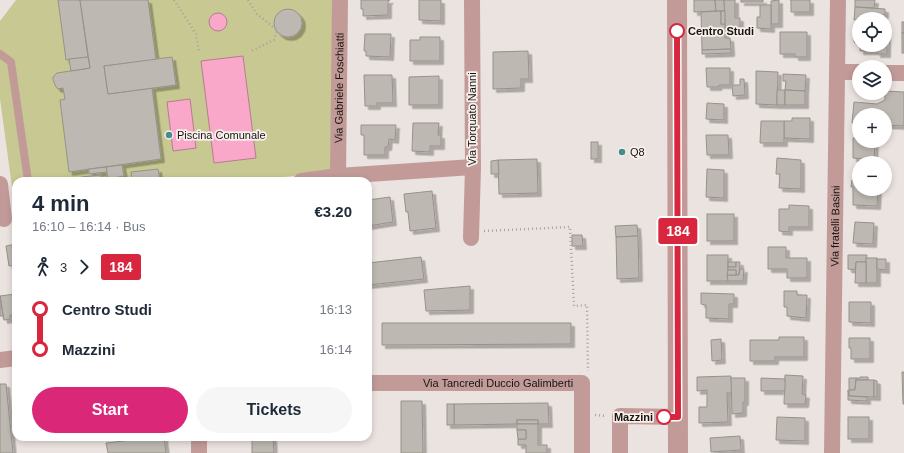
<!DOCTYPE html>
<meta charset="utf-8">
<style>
body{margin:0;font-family:Helvetica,sans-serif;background:#f6f6f7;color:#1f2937;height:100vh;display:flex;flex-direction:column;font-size:15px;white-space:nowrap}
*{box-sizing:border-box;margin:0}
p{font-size:13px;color:#747a83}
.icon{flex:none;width:22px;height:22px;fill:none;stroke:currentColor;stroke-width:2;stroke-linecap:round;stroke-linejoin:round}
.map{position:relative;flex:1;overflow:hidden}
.drawer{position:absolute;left:12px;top:177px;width:360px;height:264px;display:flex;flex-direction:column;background:#fff;border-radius:12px;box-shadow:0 2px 6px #0003}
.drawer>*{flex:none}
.badge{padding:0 8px;border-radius:3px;font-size:14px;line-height:26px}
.controls{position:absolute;left:852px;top:12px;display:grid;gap:8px}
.controls a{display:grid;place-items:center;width:40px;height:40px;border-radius:50%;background:#fff;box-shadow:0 2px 6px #0003;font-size:20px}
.map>.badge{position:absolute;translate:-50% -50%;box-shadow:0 0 0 2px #fff}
.legs{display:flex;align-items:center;gap:6px;height:44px;padding:0 20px;font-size:13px}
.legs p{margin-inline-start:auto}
.summary{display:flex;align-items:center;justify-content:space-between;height:68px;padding:0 20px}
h1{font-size:22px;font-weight:600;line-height:30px}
.button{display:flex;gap:8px;margin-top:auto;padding:8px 20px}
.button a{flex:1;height:46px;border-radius:24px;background:#db2777;color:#fff;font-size:16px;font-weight:600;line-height:46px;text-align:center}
.button a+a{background:#f6f6f7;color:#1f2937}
ul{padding:0 20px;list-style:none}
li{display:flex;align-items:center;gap:14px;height:40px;font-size:15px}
li i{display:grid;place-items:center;width:6px;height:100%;margin:0 5px;background:currentColor}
li i::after{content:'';width:10px;height:10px;margin:-5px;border:3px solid;border-radius:50%;background:#fff}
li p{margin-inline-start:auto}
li:first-child i{background:linear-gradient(#0000 50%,currentColor 0)}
li:last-child i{background:linear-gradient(currentColor 50%,#0000 0)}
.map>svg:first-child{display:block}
.green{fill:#c8c892}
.water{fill:#f9a8c9;stroke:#b57c92}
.building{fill:#bdb9b2;stroke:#96928b;filter:url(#shadow)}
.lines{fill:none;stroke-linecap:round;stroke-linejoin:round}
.path{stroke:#a8a29f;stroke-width:2.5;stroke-dasharray:1 3;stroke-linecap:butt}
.service{stroke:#c29b99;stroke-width:8}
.minor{stroke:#c29b99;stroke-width:16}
.tertiary{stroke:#c29b99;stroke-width:20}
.line-1-casing{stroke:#fff;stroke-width:9}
.line-1{stroke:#d7263d;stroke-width:6}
.stop-1-dot{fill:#fff;stroke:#d7263d;stroke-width:2}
.poi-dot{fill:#468d8d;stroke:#f9f0ec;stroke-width:1.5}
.labels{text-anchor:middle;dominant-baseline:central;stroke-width:3.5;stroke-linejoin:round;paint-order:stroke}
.stop-label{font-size:11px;font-weight:bold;fill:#161412;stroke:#f9f0ec;text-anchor:start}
.street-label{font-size:11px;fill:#161412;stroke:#f9f0ec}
.poi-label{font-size:11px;fill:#161412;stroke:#f9f0ec;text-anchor:start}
</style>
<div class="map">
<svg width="904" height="453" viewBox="0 0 904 453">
<defs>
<filter id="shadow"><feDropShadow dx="3.5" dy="3.5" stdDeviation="0" flood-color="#0004"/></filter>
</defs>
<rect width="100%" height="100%" fill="#ebe3df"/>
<path class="green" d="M16 0H335L333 171 252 181H16V209H15L0 99V21Z"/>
<g class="water">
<circle cx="218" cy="22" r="9"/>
<path d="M243 56 256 158 214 163 201 61Z"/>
<path d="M190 99 196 148 173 151 167 102Z"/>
</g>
<g class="building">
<path d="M58 0H80L88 57 66 60Z"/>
<path d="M80 0H148L156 60 104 66 108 94 152 88 161 159 69 172 60 100 65 99 63 88 58 89 56 87 53 80V77L57 73 90 68Z"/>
<path d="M361 0H390L388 1V15L363 16V9H361Z"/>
<path d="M419 0H441V21L419 20Z"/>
<path d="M694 0H715L716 11 694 12Z"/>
<path d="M715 0H724L725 11H716Z"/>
<path d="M724 0H735V18H740V27L725 28Z"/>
<rect x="741" y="0" width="22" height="2"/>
<path d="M779 0V24H771V1Z"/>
<path d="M790 0H810V12H791V1Z"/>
<path d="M855 0H875L874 8 855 7Z"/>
<path d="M760 5H771V29L757 28V17H760Z"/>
<path d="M855 7 885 9V15H880V19L854 20Z"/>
<circle cx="288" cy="23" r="14"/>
<path d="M721 11V24H725V38H730L731 49 702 50 701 12Z"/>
<rect x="721" y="11" width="4" height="13"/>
<rect x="902" y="22" width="2" height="11"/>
<path d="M780 32H807V57H795V54H780Z"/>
<rect x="902" y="33" width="2" height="20"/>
<path d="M365 34H391L390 57 366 56V51H364Z"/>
<path d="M854 34H859V45H885V35H887V54H877V51H860V47L854 42Z"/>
<path d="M420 37H440V61H410V40H420Z"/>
<path d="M731 49V53L702 54V50Z"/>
<path d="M528 51 529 79H521V88L493 89V52Z"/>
<path d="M88 57 90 68 71 71 69 59Z"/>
<path d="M172 57 176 85 108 94 104 66Z"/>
<path d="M706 68H730V85H719L718 87H707Z"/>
<path d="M756 71 778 72 777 105 756 104Z"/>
<path d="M783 74 806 75 805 91 785 90 786 81H783Z"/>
<path d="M364 75H392L393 103H377V106H365Z"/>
<path d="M439 76V105H409V77Z"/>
<path d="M740 79H744L745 95 733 96 732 85H740Z"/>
<rect x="777" y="90" width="8" height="15"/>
<path d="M785 90 805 91V105H785Z"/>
<path d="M885 91 904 92V126L885 125V115H859V123H852L854 102 877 104 885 100Z"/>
<path d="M707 103 724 104V120L706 119Z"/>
<path d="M792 118H810V139L784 138V121H792Z"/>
<path d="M761 121H784V143H760Z"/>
<path d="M413 123H439L438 135H441V146H430V152L412 151Z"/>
<path d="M361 125H396L395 140 389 139 388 147H385V155H364V135H361Z"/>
<path d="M706 135H728L729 155H707Z"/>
<path d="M853 138 859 139V141H875L874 163H863V159L853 158Z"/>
<rect x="591" y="142" width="7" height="17"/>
<path d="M777 158 801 160V189L779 188 780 174H776Z"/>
<path d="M537 159 538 193 499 194 498 160Z"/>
<path d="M498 160 499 174H491V161Z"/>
<path d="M122 165 124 176 108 179 106 167Z"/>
<path d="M106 167 107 172 89 174V169Z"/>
<path d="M158 169 160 181H132L131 172Z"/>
<path d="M707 169 724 170V198L706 197Z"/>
<path d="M101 175 102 181H82L81 177Z"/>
<path d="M852 180H859V189H878L877 206 853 205V187H851Z"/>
<path d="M432 191 436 228 410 231 408 212H406L404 194Z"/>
<path d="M390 197 393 222 368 226V200Z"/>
<path d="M789 205 809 206V227H789V232L779 231V209H789Z"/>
<rect x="707" y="214" width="27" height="27"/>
<path d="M855 222 874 223 873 244 853 243Z"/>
<path d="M637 225 638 236 616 237 615 226Z"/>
<path d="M572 235H582L583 246H572Z"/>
<path d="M638 236 639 278 617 279 616 237Z"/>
<path d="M16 244V265L9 266 6 246Z"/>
<path d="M768 247H786V258H807V278H787V269H768Z"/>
<rect x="707" y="255" width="21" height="26"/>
<path d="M848 255H867L866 262H856L855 270 848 269Z"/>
<path d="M421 257 424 279 368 285V263Z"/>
<rect x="866" y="258" width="11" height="25"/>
<path d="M877 259H886V270L877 269Z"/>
<rect x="728" y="262" width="8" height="5"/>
<path d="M736 262H740L739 275H736V270H728V267H736Z"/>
<path d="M856 262H866V283H855Z"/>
<path d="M740 269H744L743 281H728L727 275H739Z"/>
<path d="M728 270H736V275H727Z"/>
<path d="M470 286V310L426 311 424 290Z"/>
<path d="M784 291H797V295H807L806 318 787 316V307H784Z"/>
<path d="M701 293 734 294V304H729V319L706 318V305L701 304Z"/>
<path d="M15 294 16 315H10V319L4 320 0 296Z"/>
<path d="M0 296 3 316H0Z"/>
<path d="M849 302H871V323L849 322Z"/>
<path d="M382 323H571V344L382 345Z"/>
<path d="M779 337H804V357H775V361H750V340H779Z"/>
<path d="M849 338H870V359H851V348H849Z"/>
<path d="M721 339 722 360 712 361 711 340Z"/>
<path d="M902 372H904V404H903Z"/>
<path d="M785 375 803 376 802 394 806 395 805 404H784Z"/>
<path d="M731 376 732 393H727L728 422 699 423V407H707V390L697 391V377Z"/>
<path d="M860 377H868V380H856V378H860Z"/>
<path d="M731 378H745V402H743V413L732 414Z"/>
<path d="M761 378 785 379V391H761Z"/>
<path d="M849 378H856L855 390H849Z"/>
<path d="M856 380H874V397L849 396V390H855Z"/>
<path d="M874 380 877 381V397H874Z"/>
<path d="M0 384H6L13 453H0Z"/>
<path d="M848 390 849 396 867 397V401L848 400Z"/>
<path d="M401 401H422L423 453H401Z"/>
<path d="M548 403 549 424H538V420H517V424L454 425V404Z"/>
<rect x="447" y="404" width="7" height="21"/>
<path d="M777 417 805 418V441L776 440Z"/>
<rect x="848" y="417" width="21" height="22"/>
<rect x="517" y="420" width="21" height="4"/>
<path d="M517 424H538V445H547V453H526V445H518V439H526V430H517Z"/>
<path d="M517 430H526V439H518Z"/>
<path d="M740 436 741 450 711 452 710 438Z"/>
<path d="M158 437H164L166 453H108L106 443Z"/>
<path d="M252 437H273L274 453H252Z"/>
</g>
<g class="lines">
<g class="path">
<path d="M174 0 196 34 199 52"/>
<path d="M248 0 257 14 277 30 274 40 251 51"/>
<path d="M484 231 570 227 574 306 587 305 588 371"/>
<path d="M595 415 606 416"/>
</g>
<path class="service" d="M0 54 11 62 28 181"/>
<g class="minor">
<path d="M838 72H859"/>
<path d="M885 73H904"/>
<path id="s1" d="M338 176 340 0"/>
<path d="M301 181 338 176 473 167"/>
<path d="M0 184 4 219"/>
<path d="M471 238 473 167 472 0"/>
<path d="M0 360 16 358"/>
<path id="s2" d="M368 383H582V453"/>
<path d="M199 437V453"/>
<path d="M620 453V416L678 417"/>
<path id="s3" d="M832 453 838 0"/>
</g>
<path class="tertiary" d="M677 0 678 453"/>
</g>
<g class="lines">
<defs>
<path id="line-1" d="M664 417H678L677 31"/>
</defs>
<use href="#line-1" class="line-1-casing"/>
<use href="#line-1" class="line-1"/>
</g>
<g class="stop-1-dot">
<circle cx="677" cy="31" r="7"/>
<circle cx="664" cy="417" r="7"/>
</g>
<g class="poi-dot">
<circle cx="169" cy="135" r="4"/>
<circle cx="622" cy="152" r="4"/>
</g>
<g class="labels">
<g class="stop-label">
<text x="688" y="31">Centro Studi</text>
<text x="653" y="417" text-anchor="end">Mazzini</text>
</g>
<g class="street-label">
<text stroke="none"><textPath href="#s1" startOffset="88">Via Gabriele Foschiatti</textPath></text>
<text transform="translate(472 119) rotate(-90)">Via Torquato Nanni</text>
<text stroke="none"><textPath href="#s3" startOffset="227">Via fratelli Basini</textPath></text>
<text stroke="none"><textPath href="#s2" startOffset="130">Via Tancredi Duccio Galimberti</textPath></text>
</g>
<g class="poi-label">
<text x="177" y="135">Piscina Comunale</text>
<text x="630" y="152">Q8</text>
</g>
</g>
</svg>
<div class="controls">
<a><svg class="icon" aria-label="locate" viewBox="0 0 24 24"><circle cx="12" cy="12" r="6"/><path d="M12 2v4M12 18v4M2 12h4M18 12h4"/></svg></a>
<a><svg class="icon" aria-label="layers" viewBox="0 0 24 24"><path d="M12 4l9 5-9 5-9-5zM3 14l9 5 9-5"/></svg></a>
<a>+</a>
<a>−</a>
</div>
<b class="badge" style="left:678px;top:231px;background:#d7263d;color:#fff">184</b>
<section class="drawer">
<div class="summary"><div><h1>4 min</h1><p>16:10 – 16:14 · Bus</p></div><b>€3.20</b></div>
<div class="legs"><svg class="icon" aria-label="walk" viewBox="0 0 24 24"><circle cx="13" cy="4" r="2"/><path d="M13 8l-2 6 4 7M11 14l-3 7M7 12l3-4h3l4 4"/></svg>3<svg class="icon" aria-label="forward" viewBox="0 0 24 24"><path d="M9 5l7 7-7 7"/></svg><b class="badge" style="background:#d7263d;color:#fff">184</b></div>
<ul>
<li><i style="color:#d7263d"></i><b>Centro Studi</b><p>16:13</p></li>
<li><i style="color:#d7263d"></i><b>Mazzini</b><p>16:14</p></li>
</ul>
<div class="button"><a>Start</a><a>Tickets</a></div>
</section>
</div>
